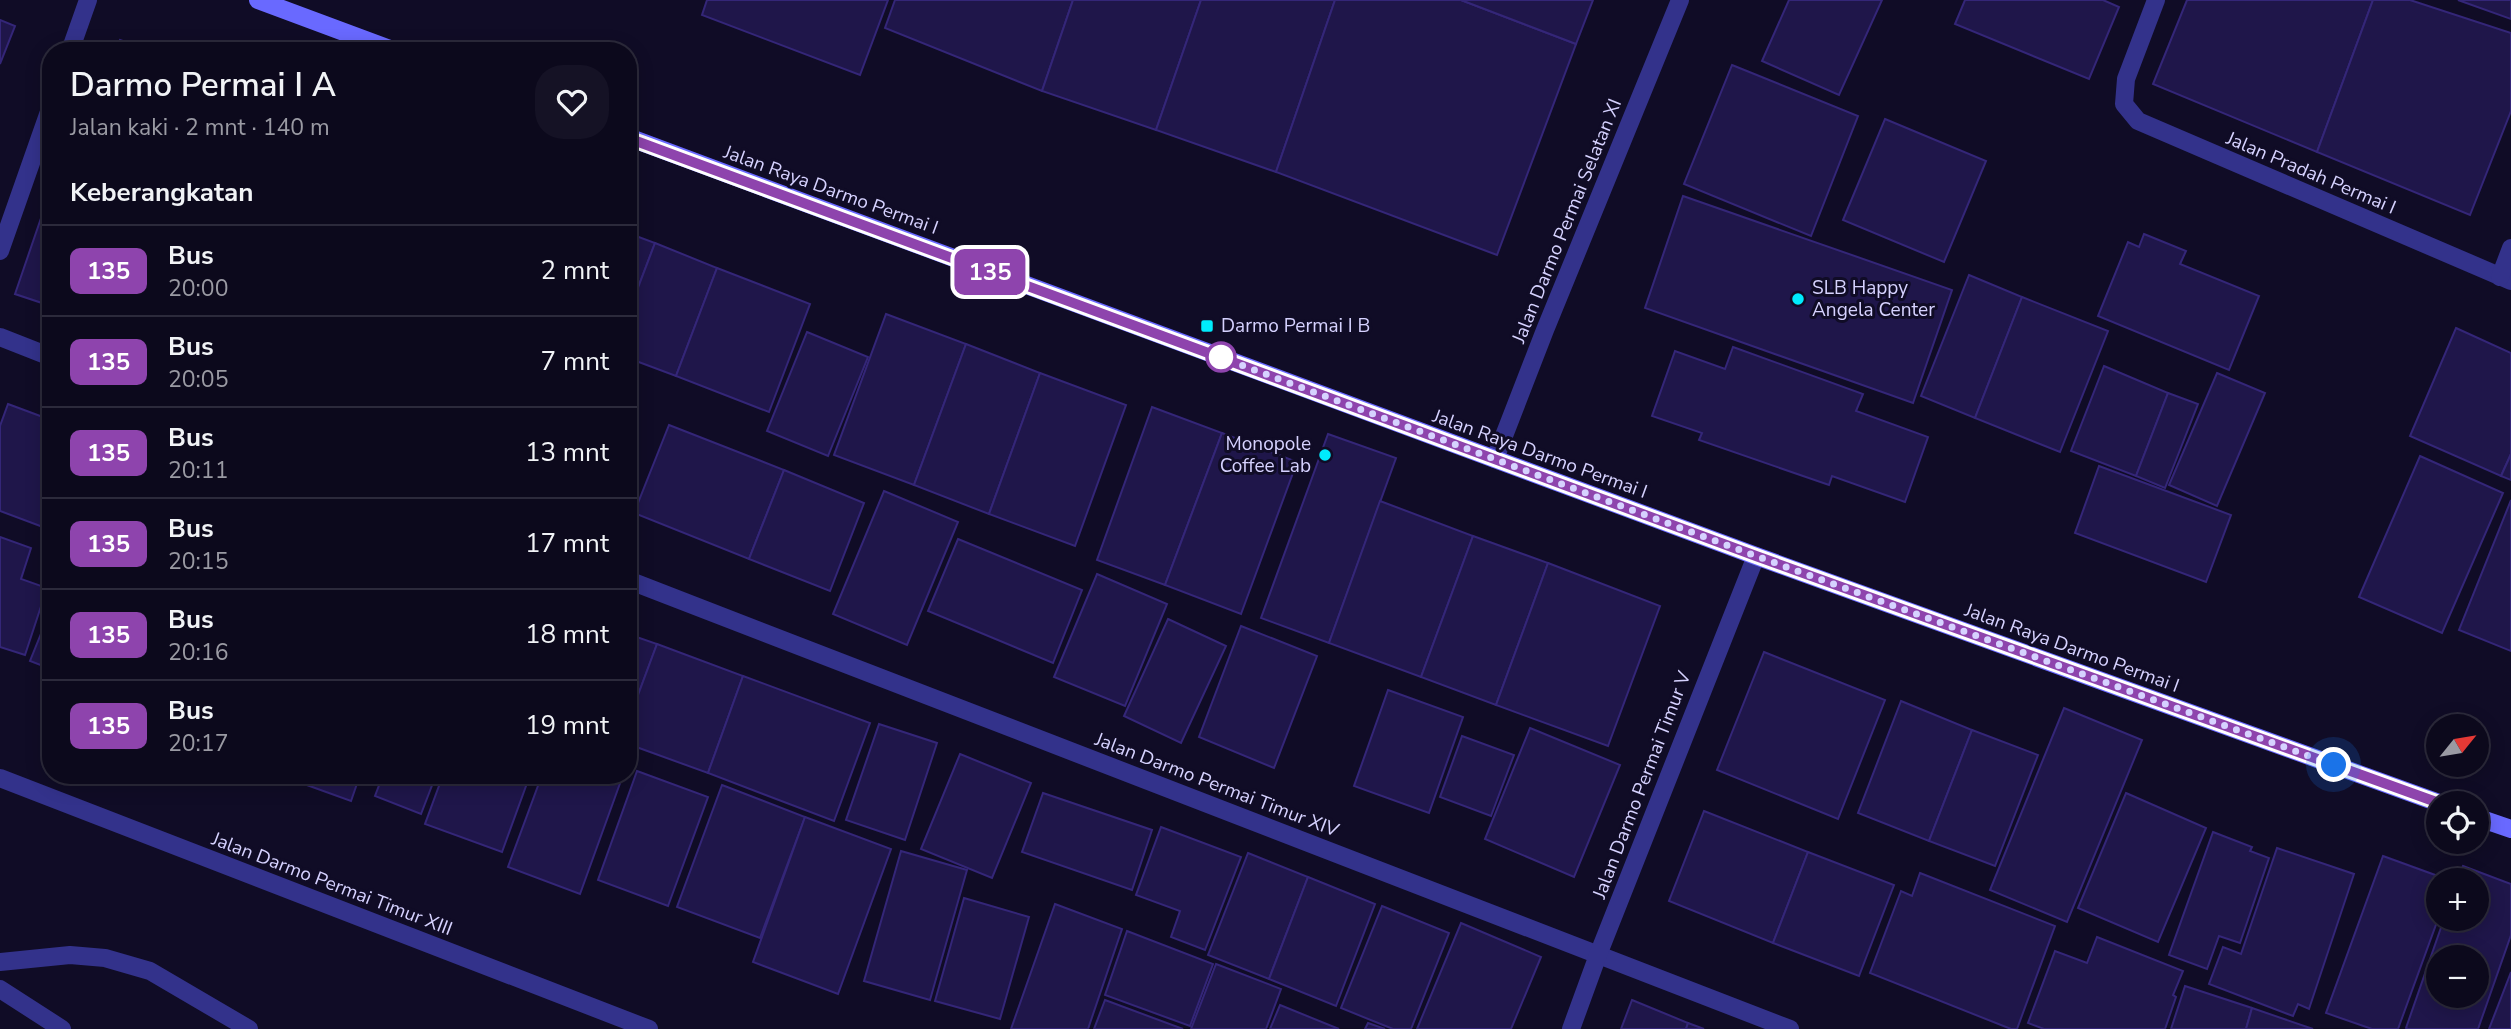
<!DOCTYPE html>
<html lang="id">
<meta charset="utf-8">
<style>
body{margin:0;font-family:"Nunito Sans",sans-serif;background:#151225;color:#f1f3f6;height:100vh;display:flex;flex-direction:column;font-size:26px;white-space:nowrap}
*{box-sizing:border-box;margin:0}
p{font-size:23px;color:#9a9aa3}
.icon{flex:none;width:38px;height:38px;fill:none;stroke:currentColor;stroke-width:2;stroke-linecap:round;stroke-linejoin:round}
.map{position:relative;flex:1;overflow:hidden}
.sheet{position:absolute;left:42px;top:42px;width:595px;height:742px;display:flex;flex-direction:column;background:#0c091c;border-radius:28px;box-shadow:0 4px 18px #0003,0 0 0 2px #2c2a3b}
.sheet>*{flex:none}
.badge{padding:0 14px;border-radius:10px;font-size:24px;line-height:46px}
.needle{width:46px;rotate:60deg}
.controls{position:absolute;left:2426px;top:714px;display:grid;gap:14px}
.controls a{display:grid;place-items:center;width:63px;height:63px;border-radius:50%;background:#0c091c;box-shadow:0 4px 18px #0003,0 0 0 2px #2c2a3b;font-size:35px}
.you{position:absolute;width:35px;height:35px;margin:-18px;border:5px solid #fff;border-radius:50%;background:#1a73e8;box-shadow:0 0 0 10px #1a73e833}
.map>.badge{position:absolute;translate:-50% -50%;box-shadow:0 0 0 4px #fff}
h2{padding:0 28px;font-size:26px;line-height:63px}
.round{display:grid;place-items:center;flex:none;width:74px;height:74px;border-radius:28px;background:#151225}
.overview{display:flex;align-items:center;justify-content:space-between;height:119px;padding:0 28px}
h1{font-size:33px;font-weight:600;line-height:52px}
ul{padding:0;list-style:none}
li{display:flex;align-items:center;gap:21px;height:91px;padding:0 28px;border-top:2px solid #2c2a3b}
li div{flex:1}
li b{display:block;font-size:26px}
li em{font-style:normal}
li .badge{min-width:77px;font-weight:700;text-align:center}
.map>svg:first-child{display:block}
.building{fill:#1f164a;stroke:#342678;stroke-width:2;fill-rule:evenodd}
.lines{fill:none;stroke-linecap:round;stroke-linejoin:round}
.lane{stroke:#33328b;stroke-width:18}
.street{stroke:#33328b;stroke-width:18}
.secondary{stroke:#6969ff;stroke-width:18}
.line-casing{stroke:#fff;stroke-width:16}
.line{stroke:#8e44ad;stroke-width:10}
.walk{stroke:#d6d2ff;stroke-width:7;stroke-dasharray:0 12.6}
.poi-dot{fill:#00ebfd;stroke:#100c26;stroke-width:2.5}
.stop-dot{fill:#fff;stroke:#8e44ad;stroke-width:3.5}
.labels{text-anchor:middle;dominant-baseline:central;stroke-width:6;stroke-linejoin:round;paint-order:stroke}
.street-label{font-size:19px;fill:#d6d2ff;stroke:#100c26}
.poi-label{font-size:19px;fill:#d6d2ff;stroke:#100c26;text-anchor:start}
</style>
<div class="map">
<svg width="2511" height="1029" viewBox="0 0 2511 1029">
<rect width="100%" height="100%" fill="#100c26"/>
<g class="building">
<path d="M707 0H888L860 75 702 15Z"/>
<path d="M895 0H1073L1042 91 885 28Z"/>
<path d="M1073 0H1201L1156 130 1042 91Z"/>
<path d="M1201 0H1335L1276 172 1156 130Z"/>
<path d="M1335 0H1461L1576 44 1497 255 1276 172Z"/>
<path d="M1461 0H1593L1576 44Z"/>
<path d="M1789 0H1882L1839 95 1762 61Z"/>
<path d="M1965 0H2103L2119 7 2089 79 1955 24Z"/>
<path d="M2187 0H2373L2317 152 2153 84Z"/>
<path d="M2373 0H2410L2511 33V111L2470 215 2317 152Z"/>
<path d="M2458 0H2511V19Z"/>
<path d="M0 20 15 26 0 64Z"/>
<path d="M120 40 151 51H117Z"/>
<path d="M1732 65 1858 116 1811 236 1684 184Z"/>
<path d="M1885 119 1986 161 1944 262 1843 220Z"/>
<path d="M51 189V306L15 294Z"/>
<path d="M1683 196 1952 290 1913 403 1645 308Z"/>
<path d="M628 233 655 243 628 314Z"/>
<path d="M2144 234 2186 251 2180 264 2259 296 2229 370 2098 316 2128 242 2139 247Z"/>
<path d="M655 243 717 268 676 376 628 358V314Z"/>
<path d="M717 268 810 304 769 412 676 376Z"/>
<path d="M1969 275 2022 297 1975 418 1921 396Z"/>
<path d="M2022 297 2108 331 2060 452 1975 418Z"/>
<path d="M886 314 966 344 914 485 834 455Z"/>
<path d="M2456 328 2511 353V454L2501 476 2410 436Z"/>
<path d="M807 332 868 357 828 456 767 431Z"/>
<path d="M966 344 1040 373 989 514 914 485Z"/>
<path d="M1733 347 1863 394 1856 411 1928 437 1905 502 1832 476 1829 485 1699 440 1702 433 1652 416 1675 351 1725 369Z"/>
<path d="M2104 366 2168 393 2136 476 2071 451Z"/>
<path d="M1040 373 1126 405 1075 546 989 514Z"/>
<path d="M2217 373 2265 393 2217 506 2169 485Z"/>
<path d="M2168 393 2198 404 2165 488 2136 476Z"/>
<path d="M8 404 51 420V530L0 511V426Z"/>
<path d="M1152 407 1222 433 1165 585 1097 560Z"/>
<path d="M628 420 636 424 628 444Z"/>
<path d="M669 425 784 470 749 559 634 513Z"/>
<path d="M1222 433 1297 462 1241 614 1165 585Z"/>
<path d="M1328 434 1396 458 1329 643 1261 618Z"/>
<path d="M2511 454V480L2501 476Z"/>
<path d="M2420 456 2503 493 2442 633 2359 597Z"/>
<path d="M2099 466 2231 515 2206 582 2075 533Z"/>
<path d="M784 470 864 503 830 591 749 559Z"/>
<path d="M884 491 958 522 907 645 833 614Z"/>
<path d="M2511 500V651L2459 630Z"/>
<path d="M1380 501 1473 536 1421 677 1329 643Z"/>
<path d="M1473 536 1548 563 1496 705 1421 677Z"/>
<path d="M0 537 31 548 21 579 47 588 25 655 0 647Z"/>
<path d="M958 539 1082 590 1053 663 928 611Z"/>
<path d="M1548 563 1660 606 1608 746 1496 705Z"/>
<path d="M1097 574 1167 604 1125 706 1054 677Z"/>
<path d="M51 609V669L30 661Z"/>
<path d="M1168 619 1226 646 1181 743 1124 716Z"/>
<path d="M1241 626 1317 656 1274 768 1199 737Z"/>
<path d="M628 634 657 644 628 722Z"/>
<path d="M657 644 743 676 708 773 628 744V722Z"/>
<path d="M1764 652 1885 700 1838 819 1717 770Z"/>
<path d="M743 676 870 723 834 821 708 773Z"/>
<path d="M1388 690 1463 717 1429 813 1354 786Z"/>
<path d="M1901 701 1972 730 1929 841 1858 813Z"/>
<path d="M2064 708 2142 740 2067 922 1990 890Z"/>
<path d="M879 724 937 743 905 840 846 820Z"/>
<path d="M1530 728 1620 765 1574 877 1485 839Z"/>
<path d="M1972 730 2038 755 1995 866 1929 841Z"/>
<path d="M1462 736 1514 755 1491 816 1440 797Z"/>
<path d="M960 754 1031 783 992 878 921 849Z"/>
<path d="M637 771 708 797 668 906 598 880Z"/>
<path d="M279 775H360L351 801Z"/>
<path d="M383 775H436L421 814 375 796Z"/>
<path d="M443 775H530L502 852 425 824Z"/>
<path d="M542 775H623L580 894 508 867Z"/>
<path d="M722 785 805 817 760 938 677 907Z"/>
<path d="M1043 793 1152 830 1132 890 1022 852Z"/>
<path d="M2126 793 2206 828 2158 942 2078 908Z"/>
<path d="M1704 811 1808 852 1773 943 1669 901Z"/>
<path d="M805 817 891 849 838 994 753 962Z"/>
<path d="M1161 827 1241 857 1205 950 1171 937 1180 911 1136 895Z"/>
<path d="M2213 832 2252 847 2250 851 2269 858 2240 943 2219 936 2207 969 2169 955Z"/>
<path d="M2277 848 2354 874 2309 1009 2298 1004 2293 1016 2209 984 2223 947 2241 954Z"/>
<path d="M901 851 967 870 930 1000 864 981Z"/>
<path d="M1808 852 1894 885 1859 976 1773 943Z"/>
<path d="M1248 853 1308 877 1269 979 1208 955Z"/>
<path d="M2383 856 2449 880H2438V919L2398 1029H2372L2326 1013Z"/>
<path d="M2463 866 2511 884V935L2478 1029H2408L2406 1028 2444 919H2476V880H2458ZM2438 957H2476V996H2438Z"/>
<path d="M1920 873 2055 926 2017 1029H2011L1870 973 1901 891 1912 896Z"/>
<path d="M1308 877 1375 904 1336 1006 1269 979Z"/>
<path d="M964 898 1029 917 1000 1019 935 1001Z"/>
<path d="M1055 904 1122 929 1088 1029H1011Z"/>
<path d="M1382 906 1449 933 1411 1029H1393L1341 1008Z"/>
<path d="M1461 923 1541 957 1511 1029H1417Z"/>
<path d="M1127 931 1213 964 1190 1026 1105 995Z"/>
<path d="M2097 937 2183 971 2173 995 2176 997 2165 1029H2044L2028 1023 2055 951 2087 963Z"/>
<path d="M1216 964 1281 989 1266 1029H1191Z"/>
<path d="M2511 972V1029H2489Z"/>
<path d="M2185 986 2252 1008 2246 1029H2171Z"/>
<path d="M1105 1000 1183 1029H1094Z"/>
<path d="M1632 1000 1688 1023 1686 1029H1621Z"/>
<path d="M1280 1005 1339 1029H1270Z"/>
<path d="M2252 1008 2313 1029H2246Z"/>
<path d="M1368 1023 1385 1029H1365Z"/>
<path d="M1688 1023 1704 1029H1686Z"/>
</g>
<g class="lines">
<g class="lane">
<path d="M0 962 70 955 105 958 150 971 249 1029"/>
<path d="M0 989 62 1029"/>
</g>
<g class="street">
<path d="M2156 0 2126 79 2124 104 2138 121 2511 281"/>
<path d="M70 51 88 0"/>
<path d="M0 251 51 106"/>
<path d="M2500 277 2511 248"/>
<path d="M0 337 51 357"/>
<path d="M1495 459 1545 330 1680 0"/>
<path d="M628 580 1790 1029"/>
<path d="M0 778 649 1029"/>
<path d="M1571 1029 1598 955 1756 556"/>
</g>
<g class="secondary">
<path d="M258 0 395 51"/>
<path d="M628 137 1756 556 2439 803"/>
<path d="M2476 817 2511 829"/>
</g>
</g>
<g class="lines">
<defs>
<path id="line" d="M628 138 1756 556 2439 803"/>
</defs>
<use href="#line" class="line-casing"/>
<use href="#line" class="line"/>
<path class="walk" d="M1221 357 1214 355 1756 556 2334 765"/>
</g>
<g class="poi-dot">
<circle cx="1798" cy="299" r="7"/>
<rect x="1200" y="319" width="14" height="14" rx="3.5"/>
<circle cx="1325" cy="455" r="7"/>
</g>
<circle class="stop-dot" cx="1221" cy="357" r="14"/>
<g class="labels">
<g class="street-label">
<text transform="translate(2311 173) rotate(23)">Jalan Pradah Permai I</text>
<text transform="translate(831 190) rotate(20)">Jalan Raya Darmo Permai I</text>
<text transform="translate(1567 221) rotate(-68)">Jalan Darmo Permai Selatan XI</text>
<text transform="translate(1540 454) rotate(20)">Jalan Raya Darmo Permai I</text>
<text transform="translate(2072 648) rotate(20)">Jalan Raya Darmo Permai I</text>
<text transform="translate(1217 785) rotate(21)">Jalan Darmo Permai Timur XIV</text>
<text transform="translate(1642 785) rotate(-69)">Jalan Darmo Permai Timur V</text>
<text transform="translate(332 884) rotate(21)">Jalan Darmo Permai Timur XIII</text>
</g>
<g class="poi-label">
<text x="1812" y="288">SLB Happy<tspan x="1812" dy="22">Angela Center</tspan></text>
<text x="1221" y="326">Darmo Permai I B</text>
<text x="1311" y="444" text-anchor="end">Monopole<tspan x="1311" dy="22">Coffee Lab</tspan></text>
</g>
</g>
</svg>
<div class="controls">
<a><svg class="needle" viewBox="-14 -14 28 28"><path d="M0-13l5 13h-10z" fill="#e53935"/><path d="M0 13l5-13h-10z" fill="#9a9aa3"/></svg></a>
<a><svg class="icon" aria-label="locate" viewBox="0 0 24 24"><circle cx="12" cy="12" r="6"/><path d="M12 2v4M12 18v4M2 12h4M18 12h4"/></svg></a>
<a>+</a>
<a>−</a>
</div>
<div class="you" style="left:2334px;top:765px"></div>
<b class="badge" style="left:990px;top:272px;background:#8e44ad;color:#fff">135</b>
<section class="sheet">
<div class="overview"><div><h1>Darmo Permai I A</h1><p>Jalan kaki · 2 mnt · 140 m</p></div><a class="round"><svg class="icon" aria-label="heart" viewBox="0 0 24 24"><path d="M12 20l-8-8c-3-5 5-10 8-4 3-6 11-1 8 4z"/></svg></a></div>
<h2>Keberangkatan</h2>
<ul>
<li><span class="badge" style="background:#8e44ad;color:#fff">135</span><div><b>Bus</b><p>20:00</p></div><em>2 mnt</em></li>
<li><span class="badge" style="background:#8e44ad;color:#fff">135</span><div><b>Bus</b><p>20:05</p></div><em>7 mnt</em></li>
<li><span class="badge" style="background:#8e44ad;color:#fff">135</span><div><b>Bus</b><p>20:11</p></div><em>13 mnt</em></li>
<li><span class="badge" style="background:#8e44ad;color:#fff">135</span><div><b>Bus</b><p>20:15</p></div><em>17 mnt</em></li>
<li><span class="badge" style="background:#8e44ad;color:#fff">135</span><div><b>Bus</b><p>20:16</p></div><em>18 mnt</em></li>
<li><span class="badge" style="background:#8e44ad;color:#fff">135</span><div><b>Bus</b><p>20:17</p></div><em>19 mnt</em></li>
</ul>
</section>
</div>
